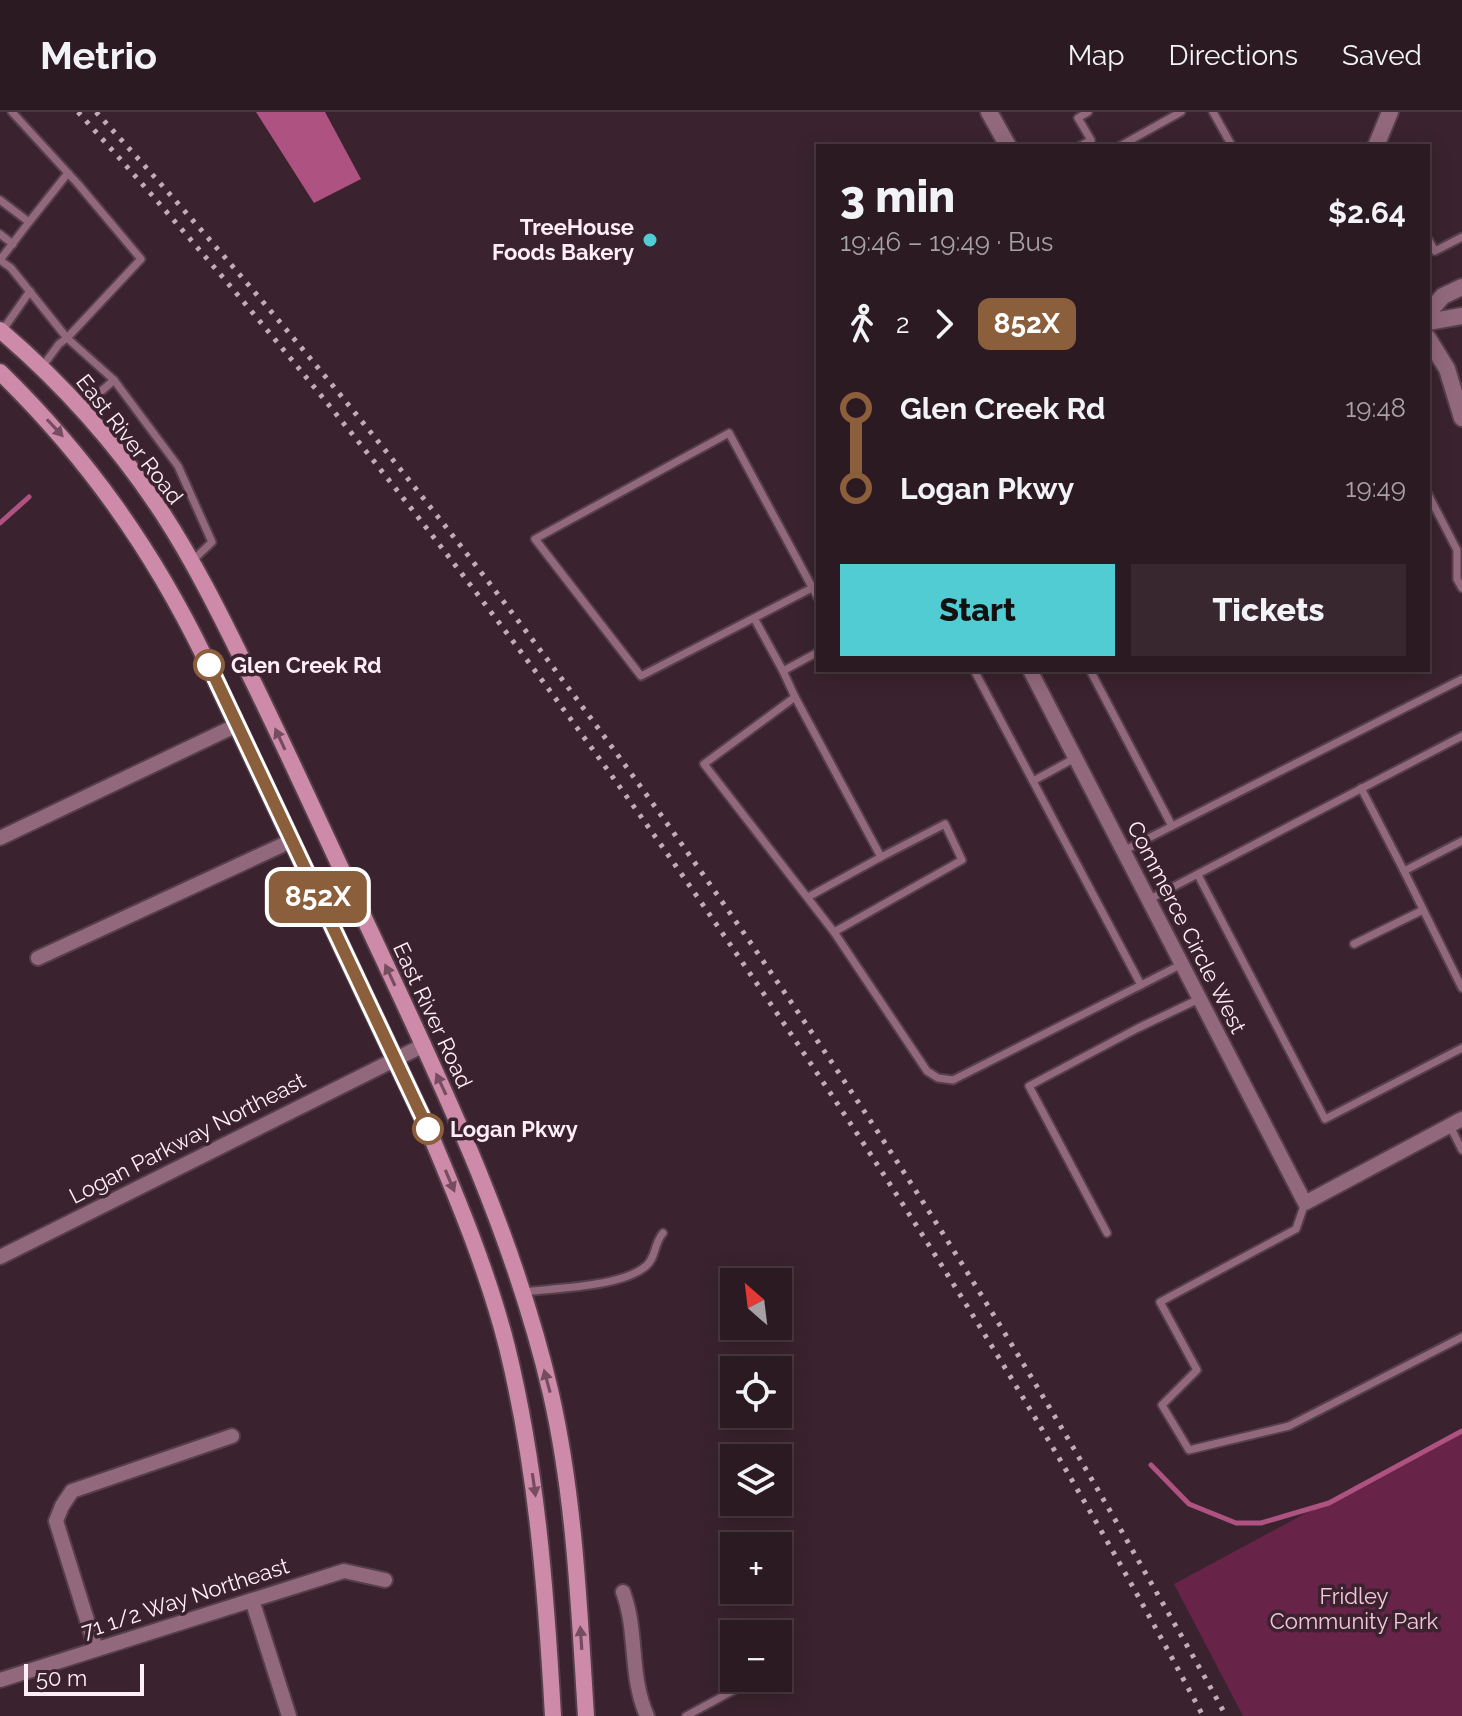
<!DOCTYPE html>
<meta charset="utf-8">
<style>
body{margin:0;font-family:Raleway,sans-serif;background:#38272f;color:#f1f3f6;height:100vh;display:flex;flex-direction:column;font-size:30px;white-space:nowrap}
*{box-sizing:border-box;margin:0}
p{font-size:26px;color:#a6a1a5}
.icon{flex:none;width:44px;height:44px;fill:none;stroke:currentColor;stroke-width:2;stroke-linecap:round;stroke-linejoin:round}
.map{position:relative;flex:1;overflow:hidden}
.sheet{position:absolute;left:816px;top:32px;width:614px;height:528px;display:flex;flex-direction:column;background:#2c1a22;border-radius:0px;box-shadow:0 4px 20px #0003,0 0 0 2px #483840}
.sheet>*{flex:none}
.badge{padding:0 16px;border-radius:12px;font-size:28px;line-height:52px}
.needle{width:52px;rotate:332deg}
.buttons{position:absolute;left:720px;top:1156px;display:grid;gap:16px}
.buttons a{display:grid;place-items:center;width:72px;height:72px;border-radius:0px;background:#2c1a22;box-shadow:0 4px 20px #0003,0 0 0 2px #483840;font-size:40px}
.scale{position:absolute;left:24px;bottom:20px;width:120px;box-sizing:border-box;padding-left:8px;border:4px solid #ffeef5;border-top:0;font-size:22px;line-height:28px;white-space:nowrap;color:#ffeef5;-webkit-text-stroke:6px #3a232e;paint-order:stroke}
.map>.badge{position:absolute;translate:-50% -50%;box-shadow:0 0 0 4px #fff}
.legs{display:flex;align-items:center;gap:12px;height:88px;padding:0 24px;font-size:26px}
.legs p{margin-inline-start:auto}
.headline{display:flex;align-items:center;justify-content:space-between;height:136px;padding:0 24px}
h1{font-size:44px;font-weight:800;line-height:60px}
.button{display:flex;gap:16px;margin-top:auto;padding:16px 24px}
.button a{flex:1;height:92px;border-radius:0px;background:#51ccd3;color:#111;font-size:32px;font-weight:800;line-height:92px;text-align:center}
.button a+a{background:#38272f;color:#f1f3f6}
ul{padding:0 24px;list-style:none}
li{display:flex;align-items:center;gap:28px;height:80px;font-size:30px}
li i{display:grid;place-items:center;width:12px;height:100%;margin:0 10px;background:currentColor}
li i::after{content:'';width:20px;height:20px;margin:-10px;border:6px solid;border-radius:50%;background:#2c1a22}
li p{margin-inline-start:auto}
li:first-child i{background:linear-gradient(#0000 50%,currentColor 0)}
li:last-child i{background:linear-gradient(currentColor 50%,#0000 0)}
header{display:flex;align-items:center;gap:48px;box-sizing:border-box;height:112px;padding:0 40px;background:#2c1a22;border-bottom:2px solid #483840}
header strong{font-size:38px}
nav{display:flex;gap:44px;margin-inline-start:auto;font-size:28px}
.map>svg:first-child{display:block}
.green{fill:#672348}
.water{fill:#ae5381}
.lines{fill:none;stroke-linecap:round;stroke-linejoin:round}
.stream{stroke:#ae5381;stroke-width:5}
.service-casing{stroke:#563f4a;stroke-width:11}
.minor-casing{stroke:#563f4a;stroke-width:18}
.tertiary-casing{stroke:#563f4a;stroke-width:20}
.secondary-casing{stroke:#563f4a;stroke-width:20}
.service{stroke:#92697c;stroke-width:7}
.minor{stroke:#92697c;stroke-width:14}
.tertiary{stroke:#92697c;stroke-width:16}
.secondary{stroke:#cd8ba9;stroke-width:16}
.rail{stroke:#c0adb6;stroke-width:5;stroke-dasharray:4 8;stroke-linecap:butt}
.oneway{fill:#754d5f}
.line-1-casing{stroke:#fff;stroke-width:18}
.line-1{stroke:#8b5e3c;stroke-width:12}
.poi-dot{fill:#51ccd3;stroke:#3a232e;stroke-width:3}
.stop-1-dot{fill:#fff;stroke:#8b5e3c;stroke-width:4}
.labels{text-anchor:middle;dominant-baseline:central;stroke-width:7;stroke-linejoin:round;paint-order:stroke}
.poi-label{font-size:22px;font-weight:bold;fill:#ffeef5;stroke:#3a232e;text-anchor:end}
.street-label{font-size:22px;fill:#ffeef5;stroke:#3a232e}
.stop-label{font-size:22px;font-weight:bold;fill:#ffeef5;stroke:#3a232e;text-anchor:start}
.park-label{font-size:22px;fill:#f7c5db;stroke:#3a232e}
</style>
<header>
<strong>Metrio</strong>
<nav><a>Map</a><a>Directions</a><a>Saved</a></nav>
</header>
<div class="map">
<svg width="1462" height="1604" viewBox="0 0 1462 1604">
<rect width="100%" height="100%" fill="#3a232e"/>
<path class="green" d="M1462 1317V1604H1243L1174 1472Z"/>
<path class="water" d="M256 0H325L361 67 314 91Z"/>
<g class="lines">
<g class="stream">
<path d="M0 411 29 385"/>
<path d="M1151 1353 1189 1392 1236 1411H1261L1329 1391 1462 1319"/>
</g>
<defs>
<g id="service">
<path d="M1213 0 1232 34"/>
<path d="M1080 34 1091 28 1078 6 1088 0"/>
<path d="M1120 34 1181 0"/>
<path d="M0 88 29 110 0 148"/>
<path d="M29 110 68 61"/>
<path d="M0 122 13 132"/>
<path d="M1428 127 1435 139 1462 125"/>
<path d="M0 148 11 156 67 226 141 147 78 72 12 0"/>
<path d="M2 219 30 179"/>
<path d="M42 255 59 232 67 226 114 268"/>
<path d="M81 297 114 268 178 354 212 430 192 449"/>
<path d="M1428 382 1457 438V467L1462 476"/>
<path d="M812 476 641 564 535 427 729 321 818 486"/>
<path d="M754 506 783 559"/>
<path d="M818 540 783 559 795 585 704 652 834 820 927 959 938 966 953 968 1141 873 974 558"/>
<path d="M1090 558 1172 714"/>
<path d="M795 585 881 745 808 785"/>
<path d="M1033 669 1075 646"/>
<path d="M1361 676 1404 759 1462 729"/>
<path d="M1123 739 1462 567"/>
<path d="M1404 759 1462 876"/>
<path d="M1198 763 1325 1007 1462 936"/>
<path d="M1148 788 1462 624"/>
<path d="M834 820 962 748 945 712 881 745"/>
<path d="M1354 832 1423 798"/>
<path d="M1141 873 1182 852"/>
<path d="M1450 1014 1462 1038"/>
<path d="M1305 1091 1296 1117 1160 1190 1197 1258 1162 1293 1189 1338 1289 1314 1462 1225"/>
<path d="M1107 1121 1029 974 1138 916 1199 887"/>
<path d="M523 1180C554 1176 622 1175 646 1154 656 1146 654 1131 663 1121"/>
<path d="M686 1604 749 1570"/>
</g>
<g id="minor">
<path d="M1030 558 1305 1091 1462 1007"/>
<path d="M0 726 237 613"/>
<path d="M38 846 291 729"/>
<path d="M0 1145 424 933"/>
<path d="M623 1480C638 1520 629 1564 647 1604"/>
<path d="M252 1488 289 1604"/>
<path d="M96 1537 56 1409 62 1394 72 1379 232 1324"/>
<path d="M0 1568 344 1459 385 1468"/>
</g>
<g id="tertiary">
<path d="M989 0 1008 34"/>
<path d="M1376 34 1390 0"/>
<path d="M1428 201 1443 184 1462 175"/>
<path d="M1428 210 1462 204"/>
<path d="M1428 226 1447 257 1462 306"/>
</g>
<g id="secondary">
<path d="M0 218C62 271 118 333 163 402 194 450 219 500 244 551 284 632 321 714 359 795 433 954 511 1110 551 1282 575 1388 579 1496 586 1604"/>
<path d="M0 260C87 345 152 437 205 546L428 1017C458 1088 488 1160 507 1235 537 1357 546 1480 553 1604"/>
</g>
</defs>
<use href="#service" class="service-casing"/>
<use href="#minor" class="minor-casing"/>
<use href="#tertiary" class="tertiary-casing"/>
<use href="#secondary" class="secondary-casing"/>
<use href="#service" class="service"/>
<use href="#minor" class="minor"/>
<use href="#tertiary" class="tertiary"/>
<use href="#secondary" class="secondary"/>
<g class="rail">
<path d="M78 0C323 271 546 561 751 863 914 1102 1068 1348 1203 1604"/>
<path d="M96 0C349 277 578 576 789 887 910 1064 1023 1246 1129 1432 1161 1489 1195 1546 1226 1604"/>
</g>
</g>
<defs><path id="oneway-solid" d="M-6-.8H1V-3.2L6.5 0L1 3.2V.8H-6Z" transform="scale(2)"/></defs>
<g class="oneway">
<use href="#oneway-solid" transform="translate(55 316) rotate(47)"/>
<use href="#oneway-solid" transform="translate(280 627) rotate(-115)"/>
<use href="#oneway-solid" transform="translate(390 863) rotate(-115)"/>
<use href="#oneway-solid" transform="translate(441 972) rotate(-115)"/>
<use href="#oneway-solid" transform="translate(450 1069) rotate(67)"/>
<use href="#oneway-solid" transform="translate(547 1269) rotate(-105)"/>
<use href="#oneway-solid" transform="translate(534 1373) rotate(82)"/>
<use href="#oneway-solid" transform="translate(581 1526) rotate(-94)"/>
</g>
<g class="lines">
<defs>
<path id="line-1" d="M209 553 428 1017"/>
</defs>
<use href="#line-1" class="line-1-casing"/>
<use href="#line-1" class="line-1"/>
</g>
<circle class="poi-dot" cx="650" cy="128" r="8"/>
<g class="stop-1-dot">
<circle cx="209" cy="553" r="14"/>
<circle cx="428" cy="1017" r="14"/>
</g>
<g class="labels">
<g class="poi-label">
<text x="634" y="115">TreeHouse<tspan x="634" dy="25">Foods Bakery</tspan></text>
</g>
<g class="street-label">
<text transform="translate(130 327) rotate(52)">East River Road</text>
<text transform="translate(1187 815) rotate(63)">Commerce Circle West</text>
<text transform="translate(433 903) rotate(65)">East River Road</text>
<text transform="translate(187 1026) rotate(-27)">Logan Parkway Northeast</text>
<text transform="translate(185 1486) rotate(-18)">71 1/2 Way Northeast</text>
</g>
<g class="stop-label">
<text x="231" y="553">Glen Creek Rd</text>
<text x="450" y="1017">Logan Pkwy</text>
</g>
<g class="park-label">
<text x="1354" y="1484">Fridley<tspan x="1354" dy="25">Community Park</tspan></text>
</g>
</g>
</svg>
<div class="buttons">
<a><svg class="needle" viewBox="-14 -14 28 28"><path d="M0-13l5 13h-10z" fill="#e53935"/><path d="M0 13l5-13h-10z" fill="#a6a1a5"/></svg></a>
<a><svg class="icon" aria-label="locate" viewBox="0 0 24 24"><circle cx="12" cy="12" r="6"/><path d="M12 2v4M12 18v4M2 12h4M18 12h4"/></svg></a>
<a><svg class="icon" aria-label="layers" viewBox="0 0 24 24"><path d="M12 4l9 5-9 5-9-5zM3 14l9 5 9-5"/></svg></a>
<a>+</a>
<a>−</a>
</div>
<div class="scale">50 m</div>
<b class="badge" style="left:318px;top:785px;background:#8b5e3c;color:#fff">852X</b>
<section class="sheet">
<div class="headline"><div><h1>3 min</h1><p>19:46 – 19:49 · Bus</p></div><b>$2.64</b></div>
<div class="legs"><svg class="icon" aria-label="walk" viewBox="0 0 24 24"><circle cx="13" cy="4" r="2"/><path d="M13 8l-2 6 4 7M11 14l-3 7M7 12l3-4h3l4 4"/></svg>2<svg class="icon" aria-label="forward" viewBox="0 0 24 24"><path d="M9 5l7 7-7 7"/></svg><b class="badge" style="background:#8b5e3c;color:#fff">852X</b></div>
<ul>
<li><i style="color:#8b5e3c"></i><b>Glen Creek Rd</b><p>19:48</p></li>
<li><i style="color:#8b5e3c"></i><b>Logan Pkwy</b><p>19:49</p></li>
</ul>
<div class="button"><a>Start</a><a>Tickets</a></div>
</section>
</div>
